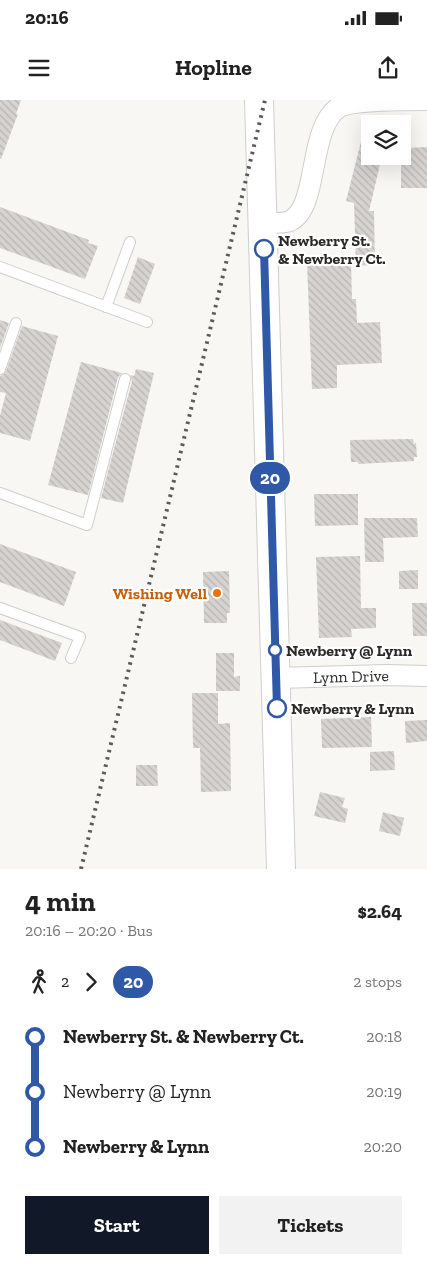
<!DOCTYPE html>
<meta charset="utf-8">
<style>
body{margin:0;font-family:"Zilla Slab",serif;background:#f2f2f2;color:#222;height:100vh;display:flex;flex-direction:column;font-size:19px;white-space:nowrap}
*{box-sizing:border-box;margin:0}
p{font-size:16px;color:#767676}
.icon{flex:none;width:28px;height:28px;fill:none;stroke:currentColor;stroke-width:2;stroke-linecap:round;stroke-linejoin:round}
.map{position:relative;height:769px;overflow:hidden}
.drawer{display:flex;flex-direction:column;background:#fff;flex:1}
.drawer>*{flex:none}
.badge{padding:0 10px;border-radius:16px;font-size:18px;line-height:32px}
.tools{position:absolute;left:361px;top:15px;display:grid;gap:10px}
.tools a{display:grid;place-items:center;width:50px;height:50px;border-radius:0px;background:#fff;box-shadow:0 5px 20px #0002;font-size:25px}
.map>.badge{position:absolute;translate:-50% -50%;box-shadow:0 0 0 2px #fff}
.legs{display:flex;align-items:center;gap:8px;height:55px;padding:0 25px;font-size:16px}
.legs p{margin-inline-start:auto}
.overview{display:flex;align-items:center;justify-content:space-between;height:85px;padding:0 25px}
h1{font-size:28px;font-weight:700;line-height:38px}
.button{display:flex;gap:10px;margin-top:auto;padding:10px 25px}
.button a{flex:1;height:58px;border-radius:0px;background:#111827;color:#fff;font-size:20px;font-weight:700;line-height:58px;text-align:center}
.button a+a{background:#f2f2f2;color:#222}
ul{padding:0 25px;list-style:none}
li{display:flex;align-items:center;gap:18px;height:55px;font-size:19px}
li i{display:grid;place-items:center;width:8px;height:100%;margin:0 6px;background:currentColor}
li i::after{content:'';width:12px;height:12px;margin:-6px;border:4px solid;border-radius:50%;background:#fff}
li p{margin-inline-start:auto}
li:first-child i{background:linear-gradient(#0000 50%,currentColor 0)}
li:last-child i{background:linear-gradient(currentColor 50%,#0000 0)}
.status{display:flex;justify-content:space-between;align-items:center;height:35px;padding:0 25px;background:#fff;direction:ltr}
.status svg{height:14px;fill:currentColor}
header{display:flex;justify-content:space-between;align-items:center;height:65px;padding:0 25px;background:#fff;font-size:22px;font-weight:700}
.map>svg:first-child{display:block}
.building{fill:url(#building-back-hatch)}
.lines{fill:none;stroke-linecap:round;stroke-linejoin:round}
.service-casing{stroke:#d0cecb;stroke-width:12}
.minor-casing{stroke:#d0cecb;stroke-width:22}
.secondary-casing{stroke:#d0cecb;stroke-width:30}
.service{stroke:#fff;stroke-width:10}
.minor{stroke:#fff;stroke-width:20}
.secondary{stroke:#fff;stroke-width:28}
.rail{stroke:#5b5a58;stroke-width:4;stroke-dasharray:2.5 5;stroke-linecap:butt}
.line-1-casing{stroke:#fff;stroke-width:11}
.line-1{stroke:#2f58a7;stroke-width:8}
.stop-1-dot{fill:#fff;stroke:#2f58a7;stroke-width:2.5}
.food-dot{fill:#e8710a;stroke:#fff;stroke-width:2}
.labels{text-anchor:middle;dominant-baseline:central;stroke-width:4.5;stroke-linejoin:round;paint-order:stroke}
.stop-label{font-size:16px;font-weight:bold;fill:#2a2928;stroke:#fff;text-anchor:start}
.food-label{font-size:16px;font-weight:bold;fill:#c56008;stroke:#fff;text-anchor:end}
.street-label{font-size:16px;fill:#2a2928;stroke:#fff}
</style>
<div class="status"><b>20:16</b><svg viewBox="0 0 49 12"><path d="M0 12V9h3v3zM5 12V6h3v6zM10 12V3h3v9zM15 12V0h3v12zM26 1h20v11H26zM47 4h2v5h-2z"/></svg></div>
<header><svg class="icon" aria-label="menu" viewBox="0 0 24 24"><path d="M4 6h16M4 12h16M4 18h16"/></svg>Hopline<svg class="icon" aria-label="share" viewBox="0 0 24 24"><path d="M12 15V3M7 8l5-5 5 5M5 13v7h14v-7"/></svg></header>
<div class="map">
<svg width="427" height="769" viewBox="0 0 427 769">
<defs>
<pattern id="building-back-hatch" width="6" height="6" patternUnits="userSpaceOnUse" patternTransform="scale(1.25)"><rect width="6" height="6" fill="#d6d3d1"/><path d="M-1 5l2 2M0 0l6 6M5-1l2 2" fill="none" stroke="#b8b5b3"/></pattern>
</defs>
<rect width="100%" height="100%" fill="#f9f7f4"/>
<g class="building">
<path d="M0 0H21L16 14H18L1 59H0Z"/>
<path d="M365 26H370V56H382L369 111H374L375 165 356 166 354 103 346 101Z"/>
<path d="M427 47V88H401V56H402V52H407V48Z"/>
<path d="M0 107 89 140 88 143 98 146 85 179 0 148Z"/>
<path d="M138 157 155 164 140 204 124 198Z"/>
<path d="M351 161 352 199H356L357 223 380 222 382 263 337 265V288L312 289 307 163Z"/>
<path d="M0 220 9 223 0 248Z"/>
<path d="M22 226 58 236 30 341 0 333V316L6 293 0 292V276L4 274 6 271Z"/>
<path d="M81 262 122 273 118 277 88 395 48 385Z"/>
<path d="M136 269 154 273 123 403 101 398 132 281 130 275 134 276Z"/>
<path d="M413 339 414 344 416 343 417 357H414V361L358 364V362H351L350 340Z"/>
<path d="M314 394H358V425L315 426Z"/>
<path d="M364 418H417L418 437 383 438 384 462H365Z"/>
<path d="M0 444 76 472 64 506 0 482Z"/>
<path d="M360 456 361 508H376V528L351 529 352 537 319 538 316 457Z"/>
<path d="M418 470V489H399V471Z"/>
<path d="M229 471 230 513H227V523H204L203 472Z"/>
<path d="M412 503H427V536H413Z"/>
<path d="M0 520 62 543 55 561 0 540Z"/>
<path d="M216 553H234V577L240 576V591H216Z"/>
<path d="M192 593H218V624L230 623 231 691 201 692 200 648H193Z"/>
<path d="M371 617 372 647 322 648 321 619Z"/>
<path d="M427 620V641L406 643 405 621Z"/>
<path d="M394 651 395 670 370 671V652Z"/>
<path d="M136 665H157L158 686H136Z"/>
<path d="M320 692 345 698 342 707 348 709 345 723 314 716Z"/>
<path d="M383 712 404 718 400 736 379 731Z"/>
</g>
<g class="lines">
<defs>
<g id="service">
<path d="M0 167 147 222"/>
<path d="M106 207 130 142"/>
<path d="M0 269 16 223"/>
<path d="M0 393 87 425 125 279"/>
<path d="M0 508 80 537 71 558"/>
</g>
<g id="minor">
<path d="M263 123C271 123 282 124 290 121 320 106 307 29 339 7 354 0 407 0 427 0"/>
<path id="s1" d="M276 578 387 575 427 576"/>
</g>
<path id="secondary" d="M259 0 281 769"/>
</defs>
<use href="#service" class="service-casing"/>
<use href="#minor" class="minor-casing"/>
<use href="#secondary" class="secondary-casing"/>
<use href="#service" class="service"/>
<use href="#minor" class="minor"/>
<use href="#secondary" class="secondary"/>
<path class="rail" d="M81 769 265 0"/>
</g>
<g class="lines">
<defs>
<path id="line-1" d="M264 149 277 608"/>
</defs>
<use href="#line-1" class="line-1-casing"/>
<use href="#line-1" class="line-1"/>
</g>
<g class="stop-1-dot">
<circle cx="264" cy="149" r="9"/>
<circle cx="275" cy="550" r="6"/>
<circle cx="277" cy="608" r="9"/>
</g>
<circle class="food-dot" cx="217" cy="493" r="5"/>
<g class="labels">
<g class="stop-label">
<text x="278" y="140">Newberry St.<tspan x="278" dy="18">&amp; Newberry Ct.</tspan></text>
<text x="286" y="550">Newberry @ Lynn</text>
<text x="291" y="608">Newberry &amp; Lynn</text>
</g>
<g class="food-label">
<text x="207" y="493">Wishing Well</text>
</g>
<g class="street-label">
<text stroke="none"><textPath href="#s1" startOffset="75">Lynn Drive</textPath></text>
</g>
</g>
</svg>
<div class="tools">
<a><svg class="icon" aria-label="layers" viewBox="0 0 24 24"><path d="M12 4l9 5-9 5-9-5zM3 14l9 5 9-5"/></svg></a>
</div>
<b class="badge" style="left:270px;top:378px;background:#2f58a7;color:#fff">20</b>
</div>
<section class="drawer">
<div class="overview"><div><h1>4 min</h1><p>20:16 – 20:20 · Bus</p></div><b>$2.64</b></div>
<div class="legs"><svg class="icon" aria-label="walk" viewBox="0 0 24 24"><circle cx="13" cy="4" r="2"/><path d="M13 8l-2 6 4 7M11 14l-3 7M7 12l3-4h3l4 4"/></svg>2<svg class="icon" aria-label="forward" viewBox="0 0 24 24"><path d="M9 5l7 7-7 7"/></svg><b class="badge" style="background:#2f58a7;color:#fff">20</b><p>2 stops</p></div>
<ul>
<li><i style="color:#2f58a7"></i><b>Newberry St. &amp; Newberry Ct.</b><p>20:18</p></li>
<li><i style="color:#2f58a7"></i><span>Newberry @ Lynn</span><p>20:19</p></li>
<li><i style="color:#2f58a7"></i><b>Newberry &amp; Lynn</b><p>20:20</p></li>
</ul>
<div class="button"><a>Start</a><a>Tickets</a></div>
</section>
